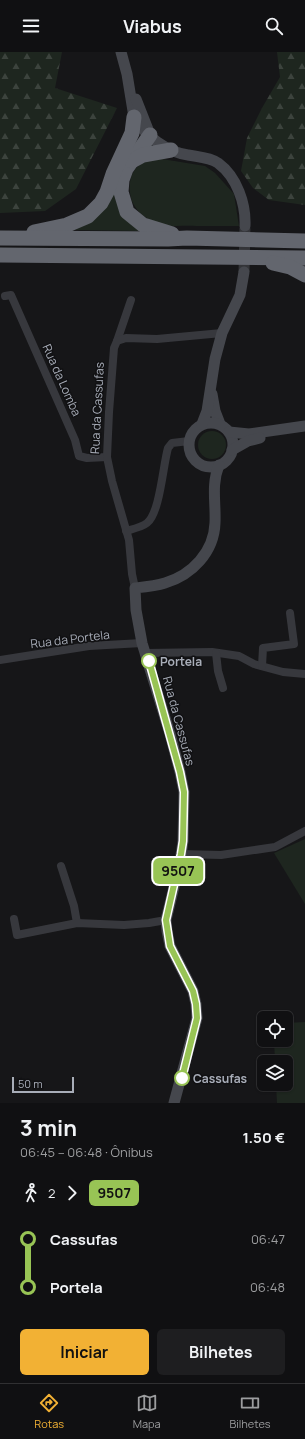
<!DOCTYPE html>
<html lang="pt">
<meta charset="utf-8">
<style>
body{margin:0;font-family:Manrope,sans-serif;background:#1e1e20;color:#f1f3f6;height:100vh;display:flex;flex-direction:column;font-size:15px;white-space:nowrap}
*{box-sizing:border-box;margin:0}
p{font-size:13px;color:#9c9d9f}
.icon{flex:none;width:22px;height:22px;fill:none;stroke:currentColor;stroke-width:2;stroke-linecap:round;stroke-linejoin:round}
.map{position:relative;height:1051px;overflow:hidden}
.details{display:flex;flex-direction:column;background:#101012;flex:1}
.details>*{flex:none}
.badge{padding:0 8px;border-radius:6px;font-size:14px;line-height:26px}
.tools{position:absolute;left:257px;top:959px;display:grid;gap:8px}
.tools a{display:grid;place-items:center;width:36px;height:36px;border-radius:6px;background:#101012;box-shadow:0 1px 3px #0004,0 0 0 1px #303032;font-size:20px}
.scale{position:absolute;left:12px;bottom:10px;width:62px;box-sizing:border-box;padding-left:4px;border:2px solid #a8adb8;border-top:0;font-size:11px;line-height:14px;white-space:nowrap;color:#a8adb8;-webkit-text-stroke:3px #111113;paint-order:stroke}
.map>.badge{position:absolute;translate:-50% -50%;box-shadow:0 0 0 2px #fff}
.legs{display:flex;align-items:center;gap:6px;height:44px;padding:0 20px;font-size:13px}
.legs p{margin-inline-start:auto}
.summary{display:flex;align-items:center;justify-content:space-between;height:68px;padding:0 20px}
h1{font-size:22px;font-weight:700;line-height:30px}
.cta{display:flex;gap:8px;margin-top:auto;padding:8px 20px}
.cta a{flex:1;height:46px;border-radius:6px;background:#f2b134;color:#111;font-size:16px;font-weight:700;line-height:46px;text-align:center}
.cta a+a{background:#1e1e20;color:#f1f3f6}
ul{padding:0 20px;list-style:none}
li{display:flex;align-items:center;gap:14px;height:48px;font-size:15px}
li i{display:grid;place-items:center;width:6px;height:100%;margin:0 5px;background:currentColor}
li i::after{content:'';width:10px;height:10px;margin:-5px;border:3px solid;border-radius:50%;background:#101012}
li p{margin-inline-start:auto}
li:first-child i{background:linear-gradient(#0000 50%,currentColor 0)}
li:last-child i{background:linear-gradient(currentColor 50%,#0000 0)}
header{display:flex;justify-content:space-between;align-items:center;height:52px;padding:0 20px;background:#101012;font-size:18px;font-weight:700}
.tabs{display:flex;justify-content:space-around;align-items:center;height:56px;border-top:1px solid #303032;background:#101012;font-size:11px;color:#9c9d9f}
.tabs a{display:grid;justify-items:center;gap:2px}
.tabs .active{color:#f2b134}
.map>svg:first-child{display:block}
.grass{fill:#1e261f}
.forest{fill:url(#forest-firs)}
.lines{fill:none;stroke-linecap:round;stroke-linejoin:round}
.secondary-tunnel{stroke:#333438;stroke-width:11;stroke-dasharray:11 5.5;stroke-linecap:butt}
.street{stroke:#37383d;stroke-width:8}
.secondary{stroke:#45474d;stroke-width:11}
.highway{stroke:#63666e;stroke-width:15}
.line-1-casing{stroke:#fff;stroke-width:9}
.line-1{stroke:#98c455;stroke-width:6}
.stop-1-dot{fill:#fff;stroke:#98c455;stroke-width:2}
.labels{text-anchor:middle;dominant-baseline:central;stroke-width:3;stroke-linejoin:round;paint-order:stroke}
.street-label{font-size:12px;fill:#a8adb8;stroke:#111113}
.stop-label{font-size:12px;font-weight:bold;fill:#a8adb8;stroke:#111113;text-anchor:start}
</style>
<header><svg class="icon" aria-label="menu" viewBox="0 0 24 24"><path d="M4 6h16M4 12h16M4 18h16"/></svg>Viabus<svg class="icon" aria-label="search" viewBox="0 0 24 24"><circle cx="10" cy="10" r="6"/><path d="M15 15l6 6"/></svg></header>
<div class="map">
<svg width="305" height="1051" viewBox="0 0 305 1051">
<defs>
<pattern id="forest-firs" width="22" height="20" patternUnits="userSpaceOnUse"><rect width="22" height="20" fill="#1e261f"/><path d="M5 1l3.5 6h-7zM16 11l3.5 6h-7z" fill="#3c433d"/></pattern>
</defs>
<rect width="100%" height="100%" fill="#161618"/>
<g class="grass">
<path d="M156 106 205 114 215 121 234 142 239 174C225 174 210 174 196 174 186 173 175 175 165 173 144 169 127 154 130 131 132 115 142 110 156 106Z"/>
<path d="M114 141 142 179 75 178 87 172Z"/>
<circle cx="212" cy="393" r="14"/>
<path d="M305 787V852L274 801Z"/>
<path d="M305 970V1051H277L276 1032H286V1010H275L274 988H286V971Z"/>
</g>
<g class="forest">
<path d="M0 0H62L55 36 117 56 76 137 45 159 0 161Z"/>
<path d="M277 0H305V153L269 148 253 136 241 119 247 86 262 56 280 25Z"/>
</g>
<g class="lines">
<path class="secondary-tunnel" d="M244 220 245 174"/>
<g class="street">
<path d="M5 244 11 243 75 388 79 404 87 406 107 405"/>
<path d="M117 289 131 248"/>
<path d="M126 479C133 477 142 475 147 471 160 461 163 413 168 396L172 391 189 389"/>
<path d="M135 536 132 522 129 488 112 429 107 405 109 360 114 296 117 289 126 286 157 287 222 281"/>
<path d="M146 601 212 600 239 604 254 612 283 620 305 622"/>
<path d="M216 601 218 619 223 636"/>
<path d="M0 608 89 594 142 591"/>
<path d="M262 614 263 596 294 592 290 561"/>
<path d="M181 802 221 803 275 795 305 779"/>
<path d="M61 814 74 854 77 871"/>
<path d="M14 867 17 883 77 871 124 873 149 871 166 868"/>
</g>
<g class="secondary">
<path d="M121 0 127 22 134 65C145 84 167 100 188 103 198 105 209 105 218 111 237 125 246 152 245 174"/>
<path d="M136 47 149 80"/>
<path d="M212 342 215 359 220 372"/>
<circle cx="211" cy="393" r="22"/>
<path d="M202 372 207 359 215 307 222 281 240 243 244 220"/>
<path d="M229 380 249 382 305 374"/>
<path d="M232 398 248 389 260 386"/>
<path d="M174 1051 197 966 196 952 193 939 170 894 167 879 166 868 180 810 183 789 184 740 180 720 170 682 142 591 136 558 135 536C145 535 156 534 165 531 192 523 214 500 215 471 216 451 211 433 219 413"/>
</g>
<g class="highway">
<path d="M150 83 126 117 122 128 121 140 127 160 143 173 172 182"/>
<path d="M132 109 143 103 171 98"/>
<path d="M34 180 67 173 88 164 101 151 107 140 113 122 132 81 134 65"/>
<path d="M0 186 168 187 187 186 305 189"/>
<path d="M0 203 305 206"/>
<path d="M273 211 290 215 305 223"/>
</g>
</g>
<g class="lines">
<defs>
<path id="line-1" d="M149 609 180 720 184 740 183 789 181 802 166 868 170 894 193 939 196 952 197 966 182 1026"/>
</defs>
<use href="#line-1" class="line-1-casing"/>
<use href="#line-1" class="line-1"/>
</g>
<g class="stop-1-dot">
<circle cx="149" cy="609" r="7"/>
<circle cx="182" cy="1026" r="7"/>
</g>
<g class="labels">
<g class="street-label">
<text transform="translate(62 328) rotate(66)">Rua da Lomba</text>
<text transform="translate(97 356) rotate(-87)">Rua da Cassufas</text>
<text transform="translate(70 587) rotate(-7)">Rua da Portela</text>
<text transform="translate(179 669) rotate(75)">Rua da Cassufas</text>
</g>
<g class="stop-label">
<text x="160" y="609">Portela</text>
<text x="193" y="1026">Cassufas</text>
</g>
</g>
</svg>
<div class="tools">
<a><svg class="icon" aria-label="locate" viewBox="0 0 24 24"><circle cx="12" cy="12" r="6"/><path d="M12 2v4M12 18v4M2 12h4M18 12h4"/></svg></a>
<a><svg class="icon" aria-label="layers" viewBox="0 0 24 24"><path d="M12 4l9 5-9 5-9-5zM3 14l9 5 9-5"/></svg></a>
</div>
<div class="scale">50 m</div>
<b class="badge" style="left:178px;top:819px;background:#98c455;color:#111">9507</b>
</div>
<section class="details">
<div class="summary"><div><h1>3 min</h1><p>06:45 – 06:48 · Ônibus</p></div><b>1.50 €</b></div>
<div class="legs"><svg class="icon" aria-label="walk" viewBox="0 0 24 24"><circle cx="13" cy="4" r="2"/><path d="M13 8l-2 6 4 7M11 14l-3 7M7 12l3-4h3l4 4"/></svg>2<svg class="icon" aria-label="forward" viewBox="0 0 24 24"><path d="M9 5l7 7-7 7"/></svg><b class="badge" style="background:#98c455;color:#111">9507</b></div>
<ul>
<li><i style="color:#98c455"></i><b>Cassufas</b><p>06:47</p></li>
<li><i style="color:#98c455"></i><b>Portela</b><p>06:48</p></li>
</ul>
<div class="cta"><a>Iniciar</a><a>Bilhetes</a></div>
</section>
<nav class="tabs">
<a class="active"><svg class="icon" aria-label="directions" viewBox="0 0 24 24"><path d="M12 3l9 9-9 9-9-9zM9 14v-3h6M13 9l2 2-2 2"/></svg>Rotas</a>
<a><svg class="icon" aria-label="map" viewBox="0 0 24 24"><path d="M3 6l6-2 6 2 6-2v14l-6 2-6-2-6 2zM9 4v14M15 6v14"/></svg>Mapa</a>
<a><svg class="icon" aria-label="tickets" viewBox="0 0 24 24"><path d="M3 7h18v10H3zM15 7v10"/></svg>Bilhetes</a>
</nav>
